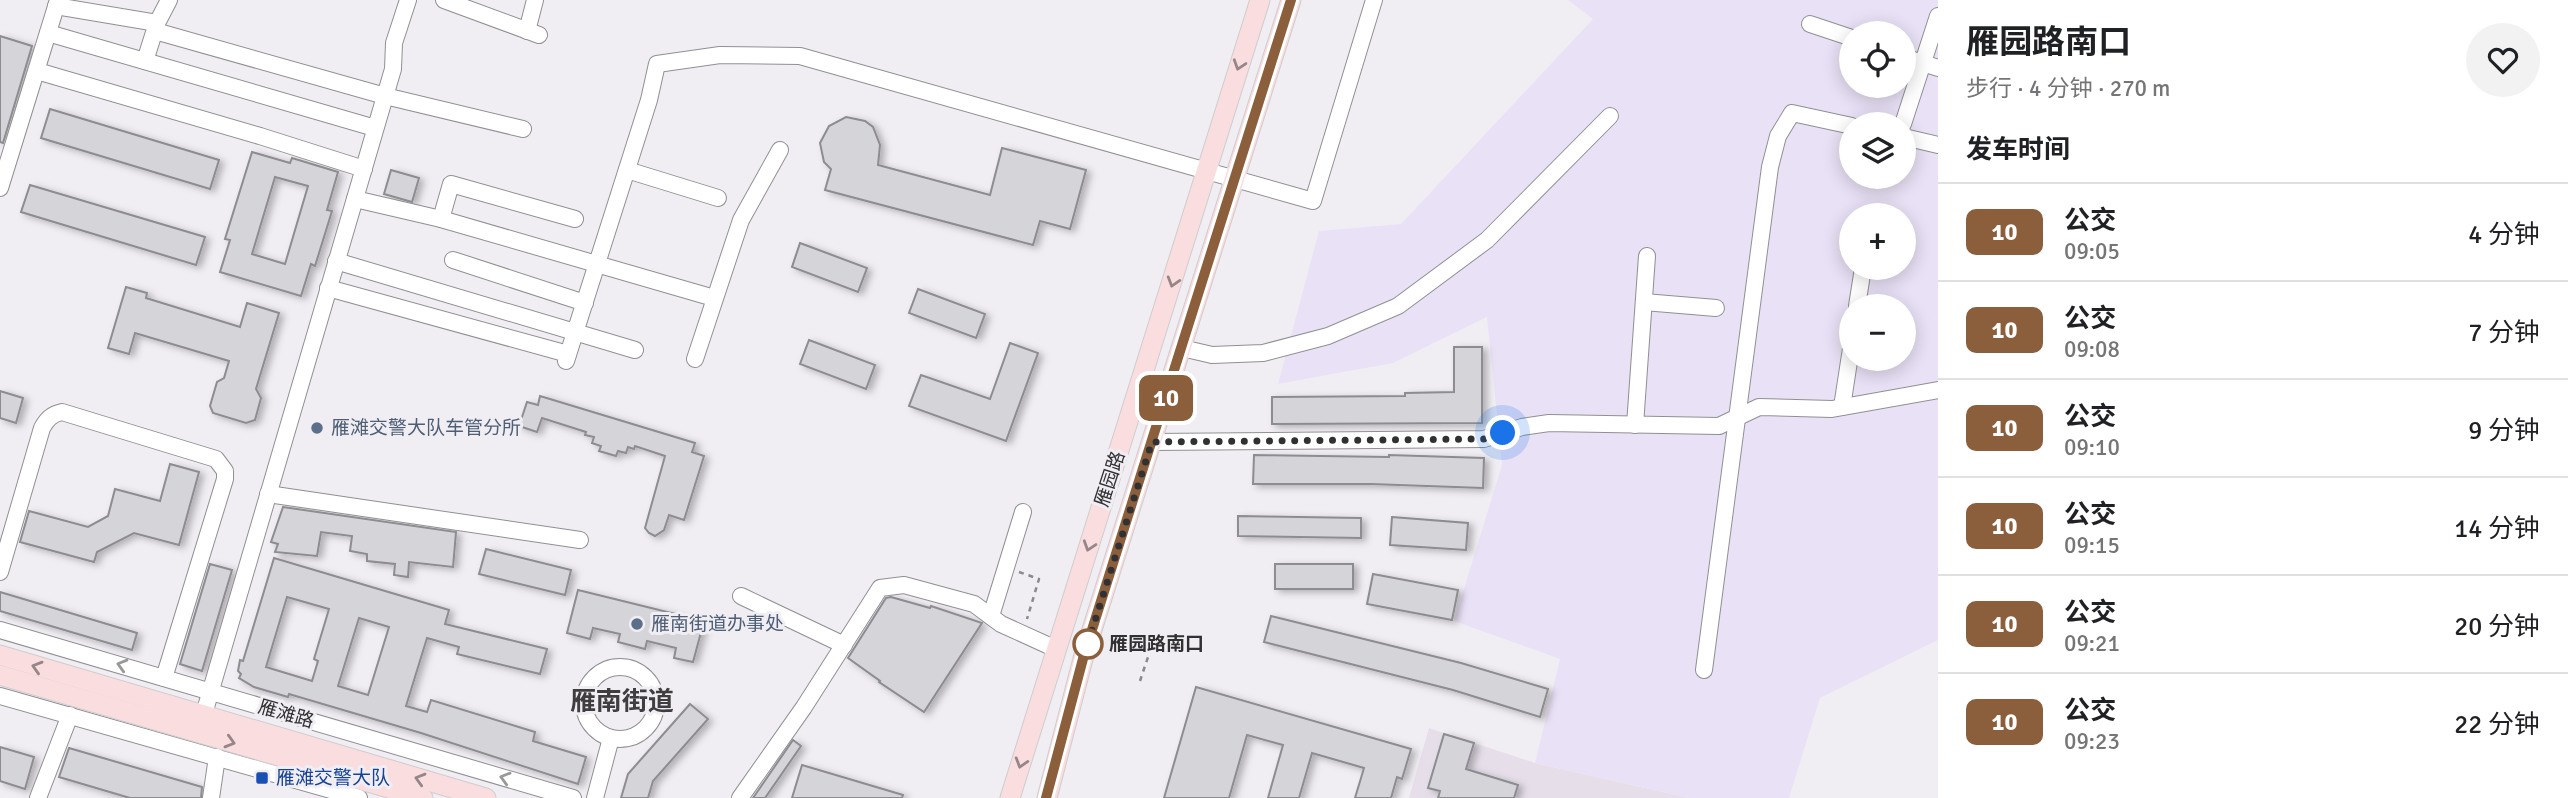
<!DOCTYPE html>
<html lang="zh">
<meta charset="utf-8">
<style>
body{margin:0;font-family:Signika,"Noto Sans SC",sans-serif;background:#f2f2f2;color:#202124;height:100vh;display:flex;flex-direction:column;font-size:26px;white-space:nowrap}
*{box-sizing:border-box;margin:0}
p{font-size:23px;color:#757577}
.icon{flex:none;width:38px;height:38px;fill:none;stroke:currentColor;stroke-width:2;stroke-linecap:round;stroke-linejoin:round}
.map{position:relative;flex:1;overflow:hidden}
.drawer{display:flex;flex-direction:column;background:#fff;width:630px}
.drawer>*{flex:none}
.badge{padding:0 14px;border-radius:10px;font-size:24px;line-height:46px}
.buttons{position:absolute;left:1839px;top:21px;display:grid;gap:14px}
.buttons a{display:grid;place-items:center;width:77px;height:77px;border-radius:50%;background:#fff;box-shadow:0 4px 18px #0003;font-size:35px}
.you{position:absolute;width:35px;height:35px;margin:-18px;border:5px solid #fff;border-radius:50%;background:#1a73e8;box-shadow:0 0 0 10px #1a73e833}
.map>.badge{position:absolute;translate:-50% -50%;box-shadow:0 0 0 4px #fff}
h2{padding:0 28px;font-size:26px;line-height:63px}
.round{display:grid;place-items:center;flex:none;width:74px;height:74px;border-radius:37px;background:#f2f2f2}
.overview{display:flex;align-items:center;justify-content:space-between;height:119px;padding:0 28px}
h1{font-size:33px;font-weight:700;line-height:52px}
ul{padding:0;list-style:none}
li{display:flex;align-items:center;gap:21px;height:98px;padding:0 28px;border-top:2px solid #e0e0e0}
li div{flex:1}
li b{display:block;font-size:26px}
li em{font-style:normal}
li .badge{min-width:77px;font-weight:700;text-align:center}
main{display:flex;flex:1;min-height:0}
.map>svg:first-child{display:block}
.built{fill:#e6dfea}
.industrial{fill:#e9e1f6;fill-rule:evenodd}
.building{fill:#d5d4d9;stroke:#8d8c91;stroke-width:2;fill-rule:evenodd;filter:url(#shadow)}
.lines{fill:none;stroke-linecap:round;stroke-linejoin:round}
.minor-casing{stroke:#918f93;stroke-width:18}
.major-casing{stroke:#cecdce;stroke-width:21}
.path{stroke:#8b898c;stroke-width:2.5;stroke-dasharray:5 5;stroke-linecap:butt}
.minor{stroke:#fff;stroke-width:16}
.major{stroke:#faddde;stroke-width:19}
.oneway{stroke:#968688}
.oneway2{stroke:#989898}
.line-casing{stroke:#fff;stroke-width:16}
.line{stroke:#8b5e3c;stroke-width:10}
.walk{stroke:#313032;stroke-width:7;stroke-dasharray:0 12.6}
.service-dot{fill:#5c6f8a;stroke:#f1eef3;stroke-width:2.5}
.stop-dot{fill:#fff;stroke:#8b5e3c;stroke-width:3.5}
.transit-dot{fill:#1a4fb4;stroke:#f1eef3;stroke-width:2.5}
.labels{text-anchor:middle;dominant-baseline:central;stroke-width:6;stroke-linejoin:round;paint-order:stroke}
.service-label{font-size:19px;fill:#4e5e75;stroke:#f1eef3;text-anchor:start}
.street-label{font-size:19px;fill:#313032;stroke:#f1eef3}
.stop-label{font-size:19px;font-weight:bold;fill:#313032;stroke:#f1eef3;text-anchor:start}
.transit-label{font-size:19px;fill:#164399;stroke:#f1eef3;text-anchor:start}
.district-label{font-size:26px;font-weight:bold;fill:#3f3d40;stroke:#f1eef3}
</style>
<main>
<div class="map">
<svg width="1938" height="798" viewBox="0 0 1938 798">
<defs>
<filter id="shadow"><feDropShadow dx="4.5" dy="2.5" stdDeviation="3.5" flood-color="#0004"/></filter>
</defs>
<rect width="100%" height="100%" fill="#f1eef3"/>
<path class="built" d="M1429 728 1535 763 1689 798H1409Z"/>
<path class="industrial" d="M1568 0H1938V640L1820 698 1789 798H1689L1535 763 1560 659 1454 621 1502 465 1487 317 1393 363 1278 384 1319 231 1401 224 1593 19ZM1852 33H1904V86H1852ZM1852 124H1904V177H1852ZM1852 215H1904V268H1852ZM1852 306H1904V359H1852Z"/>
<g class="building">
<path d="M0 36 32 46 3 143 0 142Z"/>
<path d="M50 109 219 160 210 189 41 138Z"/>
<path d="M846 117 865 121 873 127 880 145 878 165 990 195 1002 148 1086 170 1070 229 1040 221 1033 245 825 190 831 169 824 162 820 143 829 126Z"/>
<path d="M252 152 290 163 292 158 338 172 327 210 332 211 315 266 311 264 301 296 220 272 230 240 225 239ZM275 177 308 186 285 264 252 254Z"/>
<path d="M391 170 419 178 412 202 384 194Z"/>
<path d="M30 185 205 237 196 265 21 212Z"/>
<path d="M800 243 867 268 858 292 792 267Z"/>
<path d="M126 287 147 293 146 298 240 327 247 303 279 313 256 389 261 398 255 420 246 423 213 413 210 406 217 382 224 378 229 361 135 333 129 354 108 348Z"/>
<path d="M918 289 985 314 976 338 909 313Z"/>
<path d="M809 340 875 365 866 389 800 364Z"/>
<path d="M1010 343 1038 353 1006 441 909 406 921 375 990 399Z"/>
<path d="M1454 347H1482V423L1272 424V397L1405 396V393L1454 392Z"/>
<path d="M0 391 23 398 16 423 0 418Z"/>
<path d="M540 396 695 443 692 452 704 456 684 520 669 515 664 530 655 536 649 533 645 528 665 456 635 446 634 449 628 447 626 453 618 451 616 456 599 451 601 446 592 443 594 437 585 435 586 432 542 418 537 432 519 426 527 402 538 405Z"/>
<path d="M1254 455 1389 457V455L1484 458 1483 488 1371 484H1253Z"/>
<path d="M170 464 199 472 179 545 134 533 97 552 94 562 20 542 29 511 88 527 108 516 115 489 160 501Z"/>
<path d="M283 507 456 532 453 567 409 562 408 577 394 575 395 564 367 561V554L350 551 352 536 321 532 317 556 275 552 278 544 271 542Z"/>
<path d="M1238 516 1361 518V538L1238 536Z"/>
<path d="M1392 517 1468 523 1466 550 1390 545Z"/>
<path d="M486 549 571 570 565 595 479 574Z"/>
<path d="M274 558 449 610 445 624 547 649 540 674 457 654 459 647 427 638 406 706 427 712 431 700 535 732 533 741 586 757 578 784 421 733 289 694 288 697 254 687 239 678 241 674 238 671 240 660 243 661ZM287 597 329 609 314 659 318 661 312 681 266 667ZM359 618 389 627 368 695 338 686Z"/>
<path d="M210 564 232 570 202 671 180 664Z"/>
<rect x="1275" y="564" width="78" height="25"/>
<path d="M1373 574 1458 590 1452 620 1367 604Z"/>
<path d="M578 590 704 621 693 662 674 658 676 648 647 641 645 649 618 642 620 634 593 628 590 639 567 633Z"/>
<path d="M0 592 137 633 132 650 0 611Z"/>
<path d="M891 597 930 608 931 606 982 623 924 712 879 682 880 681 848 658 886 598Z"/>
<path d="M1271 616 1461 663 1548 689 1540 717 1453 690 1264 642Z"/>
<path d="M1196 687 1411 749 1402 779 1397 777 1391 798H1355L1364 768 1312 753 1299 798H1268L1283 745 1247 735 1229 798H1164Z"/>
<path d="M690 704 708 719 653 781 648 798H621L628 774Z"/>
<path d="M1444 734 1474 743 1466 769 1518 785 1514 798H1438L1440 791 1428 788Z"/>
<path d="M793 740 801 746 765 798H753Z"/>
<path d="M0 747 34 757 25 789 0 781Z"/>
<path d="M69 748 202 787 201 798H130L59 777Z"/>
<path d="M802 765 903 795 902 798H792Z"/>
</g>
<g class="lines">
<defs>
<g id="minor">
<path d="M444 0 539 35"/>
<path d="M56 6 157 23"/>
<path d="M1810 24 1852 38"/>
<path d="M155 31 385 96 523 129"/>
<path d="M527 31 535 0"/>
<path d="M48 33 375 128"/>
<path d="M1904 57 1938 68"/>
<path d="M145 61 157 23 169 0"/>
<path d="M37 71 260 136 364 169"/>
<path d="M1903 124 1938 16"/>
<path d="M1904 137 1938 145"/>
<path d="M627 170 718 198"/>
<path d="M0 188 58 0"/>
<path d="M355 199 441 219 714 298"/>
<path d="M441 219 451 184 575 219"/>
<path d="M453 260 585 303"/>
<path d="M336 261 635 350"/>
<path d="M328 288 568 354"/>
<path d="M1644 302 1716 308"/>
<path d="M1857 306 1863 268"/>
<path d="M1182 348 1212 355 1263 353 1328 336 1398 306 1487 240 1610 116"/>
<path d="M695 359 741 220 780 150"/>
<path d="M566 361 649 100 657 64 720 55 800 56 1313 201 1374 0"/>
<path d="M1842 407 1852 342"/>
<path d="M1635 425 1647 256"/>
<path d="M1152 442 1484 439 1522 427 1549 423 1719 426 1759 407 1832 409 1938 390"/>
<path d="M268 494 580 540"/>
<path d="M0 572 42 428C47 419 52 414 62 412L216 459 225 471V479L164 678"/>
<path d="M741 596 844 645"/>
<path d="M991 616 1023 512"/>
<path d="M0 630 573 798"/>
<circle cx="620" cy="703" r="36"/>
<path d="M1704 670 1770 167 1778 136 1792 113 1852 126"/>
<path d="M0 696 359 798"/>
<path d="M201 724 393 69 394 43 408 0"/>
<path d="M38 798 70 715"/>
<path d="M211 798 217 757"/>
<path d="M595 798 611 738"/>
<path d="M740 798 804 707 880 588 904 585 974 604 1001 624 1056 649"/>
</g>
<g id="major">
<path d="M0 655 486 798"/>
<path d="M0 675 423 798"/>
<path d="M1010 798 1260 0"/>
<path d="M1047 798 1084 655 1291 0"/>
</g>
</defs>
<use href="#minor" class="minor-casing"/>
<use href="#major" class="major-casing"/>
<g class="path">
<path d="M1019 572 1039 579 1027 619"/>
<path d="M1140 681 1150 651"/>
</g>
<use href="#minor" class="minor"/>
<use href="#major" class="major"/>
</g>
<defs><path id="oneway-chevron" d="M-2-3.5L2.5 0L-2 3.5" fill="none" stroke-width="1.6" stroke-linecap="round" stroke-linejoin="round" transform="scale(1.75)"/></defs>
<g class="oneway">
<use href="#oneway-chevron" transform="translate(1239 65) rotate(108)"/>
<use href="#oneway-chevron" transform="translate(1173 282) rotate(107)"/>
<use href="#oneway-chevron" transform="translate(1089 546) rotate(108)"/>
<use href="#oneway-chevron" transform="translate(37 667) rotate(-163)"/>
<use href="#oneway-chevron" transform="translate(230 742) rotate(16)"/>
<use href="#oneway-chevron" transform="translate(1021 763) rotate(107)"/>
<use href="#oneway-chevron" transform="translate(420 779) rotate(-164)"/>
</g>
<g class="oneway2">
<use href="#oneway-chevron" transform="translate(122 665) rotate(-164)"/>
<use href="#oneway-chevron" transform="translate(505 778) rotate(-164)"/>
</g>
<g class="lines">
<defs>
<path id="line" d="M1046 798 1084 655 1291 0"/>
</defs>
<use href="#line" class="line-casing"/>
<use href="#line" class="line"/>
<path class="walk" d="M1088 644 1084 655 1152 442 1484 439 1503 433"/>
</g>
<g class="service-dot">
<circle cx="317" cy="428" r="7"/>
<circle cx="637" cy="624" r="7"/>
</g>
<circle class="stop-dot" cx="1088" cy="644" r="14"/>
<rect class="transit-dot" x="255" y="771" width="14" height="14" rx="3.5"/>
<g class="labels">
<g class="service-label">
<text x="331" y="428">雁滩交警大队车管分所</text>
<text x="651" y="624">雁南街道办事处</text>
</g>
<g class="street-label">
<text transform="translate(1110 479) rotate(-72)">雁园路</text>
<text transform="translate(286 714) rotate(16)">雁滩路</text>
</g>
<g class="stop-label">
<text x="1109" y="644">雁园路南口</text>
</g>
<g class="transit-label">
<text x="276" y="778">雁滩交警大队</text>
</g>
<g class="district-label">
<text x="622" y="702">雁南街道</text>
</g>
</g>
</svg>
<div class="buttons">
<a><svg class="icon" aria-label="locate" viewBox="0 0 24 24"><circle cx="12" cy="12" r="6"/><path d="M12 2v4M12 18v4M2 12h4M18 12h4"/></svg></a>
<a><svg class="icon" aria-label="layers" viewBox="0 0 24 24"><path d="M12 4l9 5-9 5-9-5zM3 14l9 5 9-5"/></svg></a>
<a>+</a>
<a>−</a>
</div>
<div class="you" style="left:1503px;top:433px"></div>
<b class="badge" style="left:1166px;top:398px;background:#8b5e3c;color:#fff">10</b>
</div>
<section class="drawer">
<div class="overview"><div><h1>雁园路南口</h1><p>步行 · 4 分钟 · 270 m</p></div><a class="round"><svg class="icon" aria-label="heart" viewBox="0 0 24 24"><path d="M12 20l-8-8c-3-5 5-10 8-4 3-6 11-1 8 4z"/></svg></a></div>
<h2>发车时间</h2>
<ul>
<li><span class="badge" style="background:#8b5e3c;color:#fff">10</span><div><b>公交</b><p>09:05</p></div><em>4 分钟</em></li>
<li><span class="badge" style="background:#8b5e3c;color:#fff">10</span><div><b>公交</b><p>09:08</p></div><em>7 分钟</em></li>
<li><span class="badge" style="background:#8b5e3c;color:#fff">10</span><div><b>公交</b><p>09:10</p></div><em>9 分钟</em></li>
<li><span class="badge" style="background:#8b5e3c;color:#fff">10</span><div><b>公交</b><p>09:15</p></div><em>14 分钟</em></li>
<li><span class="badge" style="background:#8b5e3c;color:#fff">10</span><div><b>公交</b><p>09:21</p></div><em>20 分钟</em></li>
<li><span class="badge" style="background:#8b5e3c;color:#fff">10</span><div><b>公交</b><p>09:23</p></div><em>22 分钟</em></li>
</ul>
</section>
</main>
